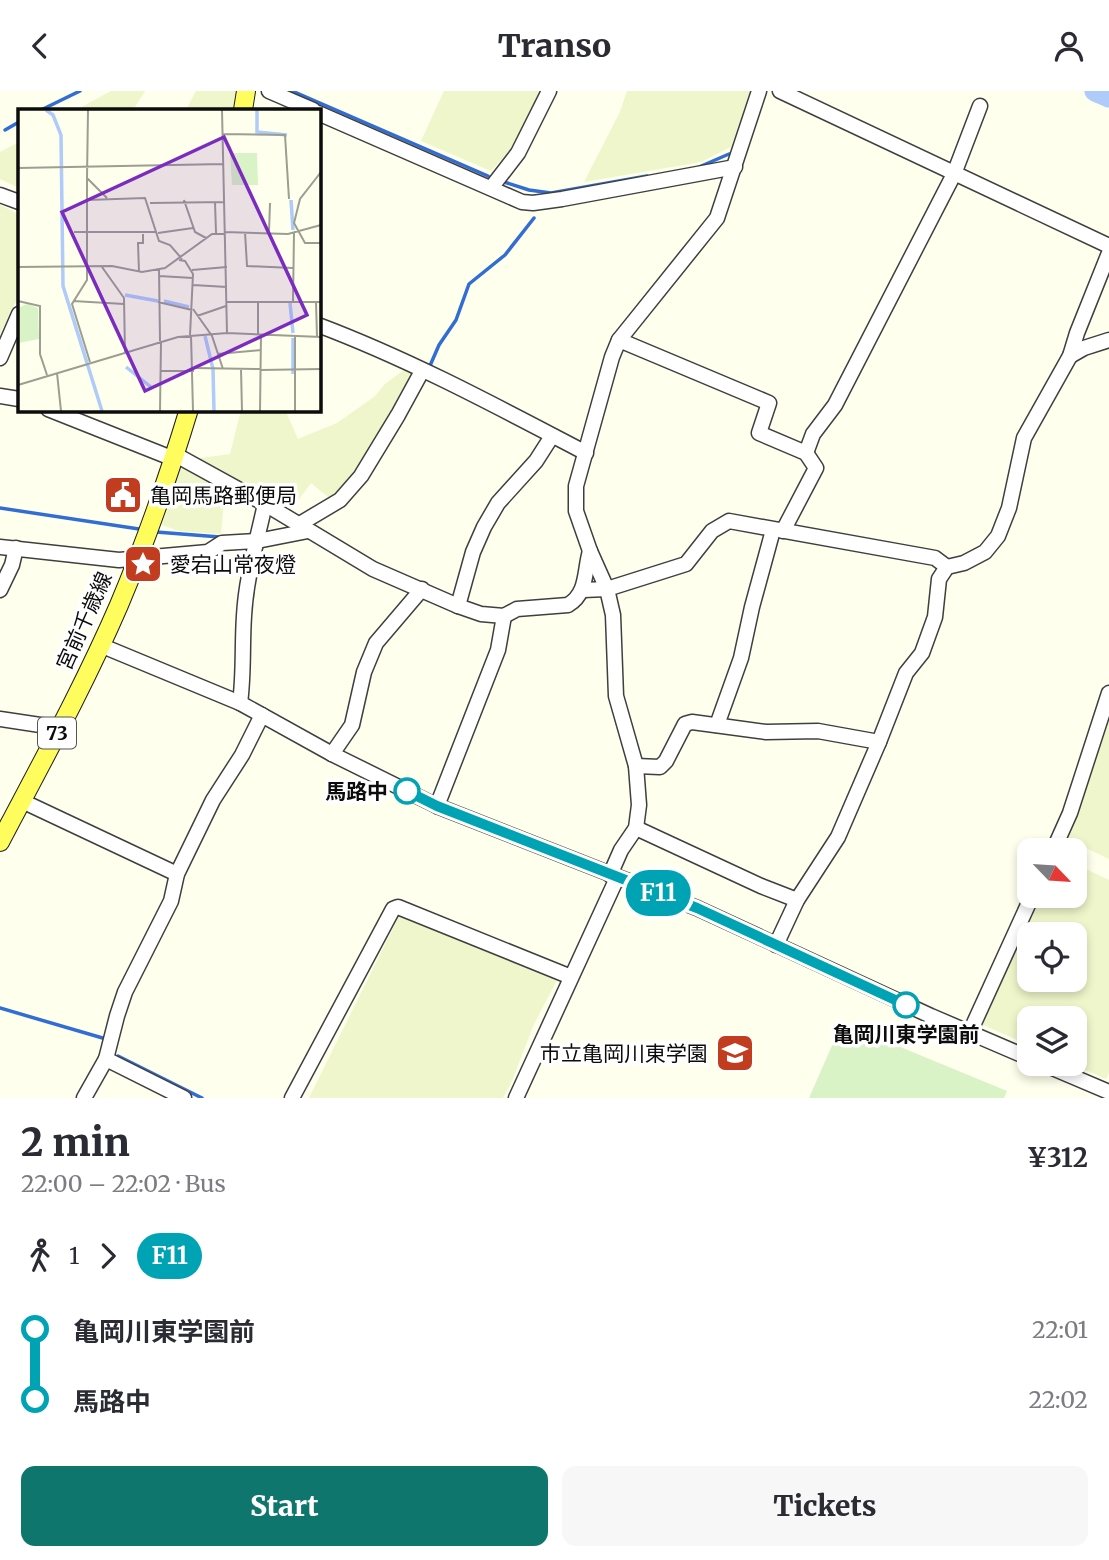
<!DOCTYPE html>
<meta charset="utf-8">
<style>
body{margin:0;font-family:Merriweather,"Noto Sans JP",serif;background:#f7f7f7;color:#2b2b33;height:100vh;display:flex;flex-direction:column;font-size:26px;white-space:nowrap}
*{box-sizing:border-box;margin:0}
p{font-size:23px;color:#7c7c81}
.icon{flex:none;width:38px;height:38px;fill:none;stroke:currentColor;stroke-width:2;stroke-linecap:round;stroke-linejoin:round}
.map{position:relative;height:1007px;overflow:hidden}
.details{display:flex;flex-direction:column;background:#fff;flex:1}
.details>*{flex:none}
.badge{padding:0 14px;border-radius:23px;font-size:24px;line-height:46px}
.needle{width:46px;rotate:115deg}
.controls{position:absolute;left:1017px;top:747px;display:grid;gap:14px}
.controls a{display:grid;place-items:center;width:70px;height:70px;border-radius:14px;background:#fff;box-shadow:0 4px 10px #0003;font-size:35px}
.map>.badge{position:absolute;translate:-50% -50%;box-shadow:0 0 0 4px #fff}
.legs{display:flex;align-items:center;gap:10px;height:77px;padding:0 21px;font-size:23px}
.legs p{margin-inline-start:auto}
.overview{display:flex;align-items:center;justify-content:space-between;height:119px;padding:0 21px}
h1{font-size:38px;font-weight:800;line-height:52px}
.action{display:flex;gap:14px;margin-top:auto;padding:14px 21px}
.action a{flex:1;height:80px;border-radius:14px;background:#0f766e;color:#fff;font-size:28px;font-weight:800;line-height:80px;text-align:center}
.action a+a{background:#f7f7f7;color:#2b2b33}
ul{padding:0 21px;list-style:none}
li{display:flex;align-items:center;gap:24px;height:70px;font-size:26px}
li i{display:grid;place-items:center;width:10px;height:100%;margin:0 9px;background:currentColor}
li i::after{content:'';width:18px;height:18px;margin:-9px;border:5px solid;border-radius:50%;background:#fff}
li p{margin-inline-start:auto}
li:first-child i{background:linear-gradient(#0000 50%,currentColor 0)}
li:last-child i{background:linear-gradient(currentColor 50%,#0000 0)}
header{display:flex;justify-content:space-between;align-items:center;height:91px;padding:0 21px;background:#fff;font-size:32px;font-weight:800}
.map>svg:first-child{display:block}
.farmland{fill:#f0f6cb;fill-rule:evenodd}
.pitch{fill:#d9f2c6}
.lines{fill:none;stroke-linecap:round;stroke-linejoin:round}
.stream{stroke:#326dd3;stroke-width:3.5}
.river{stroke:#aecbf9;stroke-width:21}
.minor-casing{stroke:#3f3f3f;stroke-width:17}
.major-casing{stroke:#1d1d1d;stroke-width:20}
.minor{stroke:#fff;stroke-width:14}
.major{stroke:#fefd5d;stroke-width:18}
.line-1-casing{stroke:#fff;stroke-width:16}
.line-1{stroke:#00a3b4;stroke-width:10}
.stop-1-dot{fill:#fff;stroke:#00a3b4;stroke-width:3.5}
.labels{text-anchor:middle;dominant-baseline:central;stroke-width:7;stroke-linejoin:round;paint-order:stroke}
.shield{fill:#fff;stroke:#555;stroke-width:2}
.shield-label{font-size:19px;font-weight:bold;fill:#0c0c0c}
.poi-label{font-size:21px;fill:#0c0c0c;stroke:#fff;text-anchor:start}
.street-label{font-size:21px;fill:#0c0c0c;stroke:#fff}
.stop-label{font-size:21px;font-weight:bold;fill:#0c0c0c;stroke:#fff;text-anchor:end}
.inset-river{fill:none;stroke:#aecbf9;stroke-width:3.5}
.inset-road{fill:none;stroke:#9d9e92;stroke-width:2}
.view{fill:#7b2cbf;fill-opacity:0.15;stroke:#7b2cbf;stroke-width:3.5}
.inset-edge{fill:none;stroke:#0c0c0c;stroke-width:3.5}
</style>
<header><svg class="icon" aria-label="back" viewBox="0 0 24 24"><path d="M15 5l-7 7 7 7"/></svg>Transo<svg class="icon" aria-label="person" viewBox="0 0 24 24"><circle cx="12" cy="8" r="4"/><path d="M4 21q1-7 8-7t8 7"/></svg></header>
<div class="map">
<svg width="1109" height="1007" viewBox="0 0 1109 1007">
<rect width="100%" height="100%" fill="#feffec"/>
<g class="farmland">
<path d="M111 0H145L133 19H76Z"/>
<path d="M196 0H238L235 19H186Z"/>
<path d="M444 0H539L513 56 491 80 421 50Z"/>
<path d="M627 0H750L731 56 701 71 584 91 620 21Z"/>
<path d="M19 51V97L0 88V61Z"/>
<path d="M0 114 19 123V204L0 243Z"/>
<path d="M405 278 416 285 349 393 333 410 311 392 288 423 194 368 230 363 241 319 286 321 298 348 337 332 374 306 385 293Z"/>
<path d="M182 373 225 398 221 443 179 440 159 433Z"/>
<path d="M1109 622V768L1065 747Z"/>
<path d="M1075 773 1109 789V982L1106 988 1072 973H1074V928H1029V954L981 933 1041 805H1074ZM1029 844H1074V889H1029Z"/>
<path d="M399 825 557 889 534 933 512 990 503 1007H309Z"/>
</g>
<path class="pitch" d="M842 932 1007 1000 1004 1007H809Z"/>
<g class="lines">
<g class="stream">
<path d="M292 0 488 85"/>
<path d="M41 19 80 0"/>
<path d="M5 39 19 31"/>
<path d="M699 76 729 63"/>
<path d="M504 91 529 99 551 102 647 85"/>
<path d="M429 277 439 254 456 229 469 193 505 164 534 127"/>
<path d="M0 417 139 438"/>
<path d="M156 441 220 446"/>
<path d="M0 917 106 948"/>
<path d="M118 965 202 1007"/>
</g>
<path class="river" d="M1095 0 1109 6"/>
<defs>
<g id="minor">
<path d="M269 0 313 19"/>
<path d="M780 0 1109 155"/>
<path d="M318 22 522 111 533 112 562 108 735 76"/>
<path d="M491 97 518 62 549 0"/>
<path d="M0 104 19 111"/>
<path d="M318 234C411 269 498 316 586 362"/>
<path d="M619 249 769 312 759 342 806 362 816 377 783 440"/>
<path d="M1070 265 1084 257 1109 249"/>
<path d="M0 267 19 223"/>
<path d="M0 305 19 308"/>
<path d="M48 318 174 368"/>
<path d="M806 362 813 343 835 314 954 83 980 15"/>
<path d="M176 364 265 413 373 478 458 515 481 523 504 525 517 518 568 514C588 502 584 480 590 460"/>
<path d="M298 434 340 409 361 385 398 324 422 280"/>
<path d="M0 456 119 469 208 461 222 452 257 450 308 440"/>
<path d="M0 499 12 474 16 457"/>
<path d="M583 499 607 498 686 473 712 440 729 430 935 467 947 476"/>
<path d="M458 515 473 461 484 436 498 412 536 370 552 345"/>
<path d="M100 554 240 612 332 663 437 715 697 817 931 925 1029 967"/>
<path d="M240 612C244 583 242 555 244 525 246 487 257 450 265 413"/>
<path d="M0 628 60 637"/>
<path d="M717 634 741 567 752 516 773 439"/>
<path d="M332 663 352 634 364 581 376 552 422 498"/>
<path d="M636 675 660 676 666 670 685 633 692 631 766 641 818 640 879 651"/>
<path d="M22 710 177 783"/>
<path d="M437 715 498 559 504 525"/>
<path d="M636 737 761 795 797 809"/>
<path d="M1053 760 1070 722 1109 602"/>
<path d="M610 784 621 759 636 737 639 714 636 675 616 605 613 524 607 498 590 460 576 420V395L612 266 619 249 717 127 759 0"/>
<path d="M776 854 797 809 838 746 879 651 906 582 922 562 935 526 939 488 947 476 964 472 985 461 998 445 1009 417 1024 347 1070 265 1077 242 1109 162"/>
<path d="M970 941 1032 805"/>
<path d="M106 968 184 1007"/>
<path d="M1043 973 1109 1001"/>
<path d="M84 1007 106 968 117 925 125 901 171 810 177 783 213 709 242 664 262 624"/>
<path d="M292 1007 393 818 398 816 571 886"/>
<path d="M516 1007 617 787"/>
</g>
<g id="major">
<path d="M243 19 246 0"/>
<path d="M0 751C41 673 84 595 119 514 146 450 169 384 189 318"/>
</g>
</defs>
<use href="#minor" class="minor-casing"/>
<use href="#major" class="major-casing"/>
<use href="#minor" class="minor"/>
<use href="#major" class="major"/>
</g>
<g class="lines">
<defs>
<path id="line-1" d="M407 700 437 715 697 817 906 914"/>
</defs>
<use href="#line-1" class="line-1-casing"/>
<use href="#line-1" class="line-1"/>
</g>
<defs>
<symbol id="civic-square" viewBox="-11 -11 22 22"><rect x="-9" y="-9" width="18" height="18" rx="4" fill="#c23d1f" stroke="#fff"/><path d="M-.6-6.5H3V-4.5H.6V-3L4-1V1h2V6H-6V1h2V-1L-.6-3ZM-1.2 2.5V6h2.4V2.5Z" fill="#fff"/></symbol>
<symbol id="sight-square" viewBox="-11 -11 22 22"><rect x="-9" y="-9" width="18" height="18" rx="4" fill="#c23d1f" stroke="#fff"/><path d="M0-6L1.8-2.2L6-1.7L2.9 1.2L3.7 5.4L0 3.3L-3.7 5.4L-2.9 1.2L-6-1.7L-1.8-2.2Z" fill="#fff"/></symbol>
<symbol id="school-square" viewBox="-11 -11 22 22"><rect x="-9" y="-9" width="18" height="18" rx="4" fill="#c23d1f" stroke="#fff"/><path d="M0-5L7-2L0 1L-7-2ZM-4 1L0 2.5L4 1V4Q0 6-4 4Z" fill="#fff"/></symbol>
</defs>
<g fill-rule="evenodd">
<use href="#civic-square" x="101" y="382" width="44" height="44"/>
<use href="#sight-square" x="121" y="451" width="44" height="44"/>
<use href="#school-square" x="713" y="940" width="44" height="44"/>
</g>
<g class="stop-1-dot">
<circle cx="407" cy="700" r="12"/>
<circle cx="906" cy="914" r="12"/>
</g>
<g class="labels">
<rect class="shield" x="38" y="626.5" width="38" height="31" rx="5"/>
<g class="shield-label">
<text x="57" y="642">73</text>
</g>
<g class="poi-label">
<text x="150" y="404">亀岡馬路郵便局</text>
<text x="170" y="473">愛宕山常夜燈</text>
<text x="708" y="962" text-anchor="end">市立亀岡川東学園</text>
</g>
<g class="street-label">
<text transform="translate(84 530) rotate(-66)">宮前千歳線</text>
</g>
<g class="stop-label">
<text x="388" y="700">馬路中</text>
<text x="906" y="943" text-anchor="middle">亀岡川東学園前</text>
</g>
</g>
<g transform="translate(18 18)">
<rect width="303" height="303" fill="#feffec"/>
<path d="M212 44H239L240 76H214ZM9 195 20 199 21 230 0 234V199Z" fill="#d9f2c6"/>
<path class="inset-river" d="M28 1 35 6 43 26 45 177 84 302M239 1V23L269 26M273 91 275 121M107 186 140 192M146 192 171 198M272 194 275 224M187 227 195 260 196 302M275 229V265M108 258 133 278"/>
<path class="inset-road" d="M70 1 69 69 89 89M204 1 209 224M205 25 267 26 271 90M0 59 206 55M303 63 282 90 276 114 287 134H303M69 69V171L54 195 72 253M69 91 127 89 141 132 152 136 164 150M166 91 177 123 188 129M197 93 198 124M132 94 206 93M56 123H139M207 123 270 125 303 116M227 123 229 157 275 159M251 123 252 94M140 124 175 119M161 151 167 152 175 165 172 226M0 158 94 157 124 163 147 159 194 125H207M84 158 106 189 107 243M141 160 142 232M174 161 209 158M121 163 120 134H125V125M141 167 175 169M175 176 209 178M0 192 22 197V245L29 266M55 192 106 195M275 192 276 124M140 193 174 201M208 193H303M298 193 299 228M175 200 194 227 205 260M179 207 208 197M240 225V194M173 226 175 302M277 227V302M199 245 243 241M176 259 243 260M223 260 224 302M243 261 303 260M143 262H176M39 264 43 302M0 276 160 228 209 224 303 228M142 302 143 233M242 302 243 225"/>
<path class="view" d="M206 28 289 206 127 282 44 103Z"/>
<rect width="303" height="303" class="inset-edge"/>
</g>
</svg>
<div class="controls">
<a><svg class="needle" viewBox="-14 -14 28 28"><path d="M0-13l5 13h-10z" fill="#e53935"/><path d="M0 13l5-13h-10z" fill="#7c7c81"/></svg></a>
<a><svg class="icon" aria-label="locate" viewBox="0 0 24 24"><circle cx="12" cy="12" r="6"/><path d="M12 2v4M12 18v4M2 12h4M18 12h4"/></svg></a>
<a><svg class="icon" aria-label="layers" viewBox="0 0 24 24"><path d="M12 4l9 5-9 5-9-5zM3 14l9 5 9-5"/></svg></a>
</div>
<b class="badge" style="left:658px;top:802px;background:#00a3b4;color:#fff">F11</b>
</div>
<section class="details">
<div class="overview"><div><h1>2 min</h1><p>22:00 – 22:02 · Bus</p></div><b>¥312</b></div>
<div class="legs"><svg class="icon" aria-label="walk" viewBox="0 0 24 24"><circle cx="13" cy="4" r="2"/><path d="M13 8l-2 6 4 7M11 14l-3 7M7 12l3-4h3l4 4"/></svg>1<svg class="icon" aria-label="forward" viewBox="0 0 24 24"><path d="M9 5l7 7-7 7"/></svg><b class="badge" style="background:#00a3b4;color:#fff">F11</b></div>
<ul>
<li><i style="color:#00a3b4"></i><b>亀岡川東学園前</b><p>22:01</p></li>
<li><i style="color:#00a3b4"></i><b>馬路中</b><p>22:02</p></li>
</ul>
<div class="action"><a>Start</a><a>Tickets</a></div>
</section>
